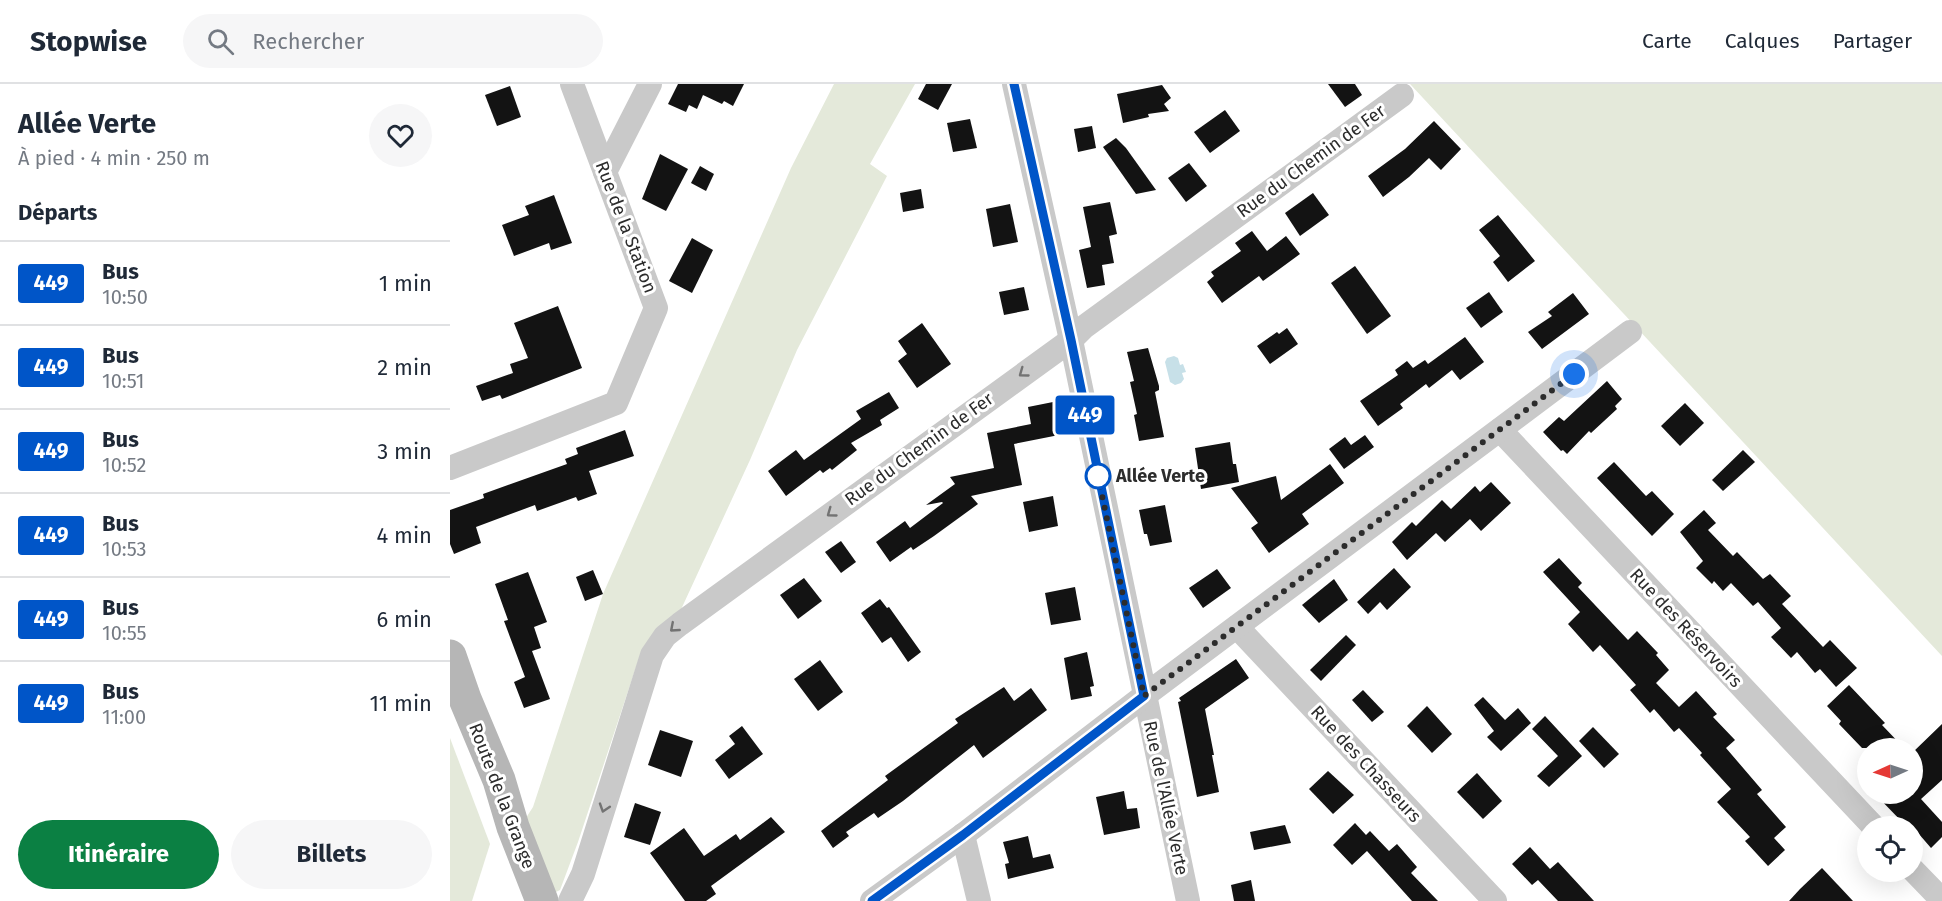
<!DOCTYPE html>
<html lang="fr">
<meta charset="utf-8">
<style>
body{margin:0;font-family:"Fira Sans",sans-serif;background:#f6f6f7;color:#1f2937;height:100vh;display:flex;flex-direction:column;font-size:22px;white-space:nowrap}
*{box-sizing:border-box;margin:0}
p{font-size:20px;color:#747a83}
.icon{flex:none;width:33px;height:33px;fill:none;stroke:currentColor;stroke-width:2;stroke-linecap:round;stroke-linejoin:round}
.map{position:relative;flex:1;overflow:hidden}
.side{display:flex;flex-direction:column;background:#fff;width:450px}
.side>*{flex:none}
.badge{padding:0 12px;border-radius:4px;font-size:21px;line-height:39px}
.needle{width:39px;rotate:267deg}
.buttons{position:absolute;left:1407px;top:654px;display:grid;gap:12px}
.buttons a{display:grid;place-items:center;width:66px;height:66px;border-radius:50%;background:#fff;box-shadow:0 6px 24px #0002;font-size:30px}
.you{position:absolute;width:30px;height:30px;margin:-15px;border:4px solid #fff;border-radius:50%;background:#1a73e8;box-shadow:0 0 0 9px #1a73e833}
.map>.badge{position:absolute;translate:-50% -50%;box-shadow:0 0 0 3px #fff}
h2{padding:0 18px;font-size:22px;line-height:54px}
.round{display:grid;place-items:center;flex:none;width:63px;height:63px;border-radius:32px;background:#f6f6f7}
.summary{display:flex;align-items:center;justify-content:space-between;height:102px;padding:0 18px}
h1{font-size:28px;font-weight:700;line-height:45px}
.primary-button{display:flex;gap:12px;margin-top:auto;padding:12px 18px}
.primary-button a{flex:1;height:69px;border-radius:36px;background:#0b8043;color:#fff;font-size:24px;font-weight:700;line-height:69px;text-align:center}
.primary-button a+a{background:#f6f6f7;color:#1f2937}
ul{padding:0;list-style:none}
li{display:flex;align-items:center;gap:18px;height:84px;padding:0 18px;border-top:2px solid #e0e1e3}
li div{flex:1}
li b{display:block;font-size:22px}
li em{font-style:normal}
li .badge{min-width:66px;font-weight:700;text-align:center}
header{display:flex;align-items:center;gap:36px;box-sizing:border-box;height:84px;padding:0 30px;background:#fff;border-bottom:2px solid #e0e1e3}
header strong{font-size:28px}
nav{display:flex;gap:33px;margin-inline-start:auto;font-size:21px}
.search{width:420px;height:54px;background:#f6f6f7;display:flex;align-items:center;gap:15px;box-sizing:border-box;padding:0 21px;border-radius:33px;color:#747a83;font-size:22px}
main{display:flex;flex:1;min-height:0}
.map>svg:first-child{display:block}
.green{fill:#e4e9da}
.water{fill:#c7e0e8}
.building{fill:#131313}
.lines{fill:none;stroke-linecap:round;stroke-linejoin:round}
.street{stroke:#c9c9c9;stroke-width:24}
.secondary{stroke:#b6b6b6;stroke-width:33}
.oneway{stroke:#737373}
.line-casing{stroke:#fff;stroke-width:14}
.line{stroke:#0055c8;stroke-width:9}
.walk{stroke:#2c2c2c;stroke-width:6;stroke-dasharray:0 10.8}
.stop-dot{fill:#fff;stroke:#0055c8;stroke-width:3}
.labels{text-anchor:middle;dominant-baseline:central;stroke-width:6;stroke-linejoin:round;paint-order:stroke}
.street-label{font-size:18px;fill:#2c2c2c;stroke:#fff}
.stop-label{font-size:18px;font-weight:bold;fill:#2c2c2c;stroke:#fff;text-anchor:start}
</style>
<header>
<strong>Stopwise</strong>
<div class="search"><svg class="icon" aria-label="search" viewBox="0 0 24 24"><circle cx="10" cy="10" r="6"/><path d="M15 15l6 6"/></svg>Rechercher</div>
<nav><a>Carte</a><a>Calques</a><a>Partager</a></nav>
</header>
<main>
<section class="side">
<div class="summary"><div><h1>Allée Verte</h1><p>À pied · 4 min · 250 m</p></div><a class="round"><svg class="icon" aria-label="heart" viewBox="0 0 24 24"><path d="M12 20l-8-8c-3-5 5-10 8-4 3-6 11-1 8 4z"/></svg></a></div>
<h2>Départs</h2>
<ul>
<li><span class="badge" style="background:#0055c8;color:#fff">449</span><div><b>Bus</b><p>10:50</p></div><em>1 min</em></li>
<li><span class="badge" style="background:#0055c8;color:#fff">449</span><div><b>Bus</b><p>10:51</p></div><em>2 min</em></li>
<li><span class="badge" style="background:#0055c8;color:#fff">449</span><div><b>Bus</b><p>10:52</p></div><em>3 min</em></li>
<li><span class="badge" style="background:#0055c8;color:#fff">449</span><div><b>Bus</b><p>10:53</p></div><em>4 min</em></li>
<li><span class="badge" style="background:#0055c8;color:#fff">449</span><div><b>Bus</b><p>10:55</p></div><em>6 min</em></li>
<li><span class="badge" style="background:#0055c8;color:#fff">449</span><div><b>Bus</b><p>11:00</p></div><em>11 min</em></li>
</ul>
<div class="primary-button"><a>Itinéraire</a><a>Billets</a></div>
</section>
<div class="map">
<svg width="1492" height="817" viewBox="0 0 1492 817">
<rect width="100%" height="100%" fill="#fff"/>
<g class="green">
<path d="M384 0H465L420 80 437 92 347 266 300 376 228 532 191 568 128 758 110 806 98 812 72 740 83 723 153 510 341 84Z"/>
<path d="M960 0H1492V572Z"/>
<path d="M0 654 40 760 22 817H0Z"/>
</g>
<path class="water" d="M724 272 728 274 730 281 733 280 736 288 732 289 734 295 731 299 725 301 720 298 715 278 717 274Z"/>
<g class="building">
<path d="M228 0H294L283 22 274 17 272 20 253 11 247 25 239 21 236 28 218 20Z"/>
<path d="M476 0H502L488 26 468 15Z"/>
<path d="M878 0H905L912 11 895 23Z"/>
<path d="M712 1 721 14 714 20 719 27 698 30 699 33 673 39 667 10Z"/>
<path d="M60 2 71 33 47 42 35 11Z"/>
<path d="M775 26 790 47 760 69 744 48Z"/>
<path d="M520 35 527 64 503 68 497 39Z"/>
<path d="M984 37 1011 65 991 86 979 74 959 93 933 113 918 92 955 65Z"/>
<path d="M642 42 646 64 628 68 624 45Z"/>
<path d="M666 54 676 64 706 106 686 110 653 63Z"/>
<path d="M210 70 238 85 216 127 192 115Z"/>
<path d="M739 79 757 102 736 118 718 94Z"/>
<path d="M250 82 264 90 256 107 241 99Z"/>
<path d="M471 105 474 124 453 128 450 109Z"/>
<path d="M863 109 879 131 850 152 835 129Z"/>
<path d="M104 111 122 159 101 166 99 159 64 172 52 141 79 131 75 122Z"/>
<path d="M660 118 667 150 659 152 664 179 652 181 655 201 637 204 629 166 641 163 633 123Z"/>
<path d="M560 120 568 158 543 163 536 125Z"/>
<path d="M1048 131 1085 177 1058 198 1043 178 1050 172 1029 146Z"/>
<path d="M802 147 817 167 836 152 850 170 813 197 809 192 772 219 757 198 764 192 761 188 791 167 785 159Z"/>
<path d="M242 154 263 166 242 209 219 197Z"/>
<path d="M905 182 941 232 917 250 881 199Z"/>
<path d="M574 203 579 226 554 231 549 208Z"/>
<path d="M1039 208 1053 228 1031 244 1016 224Z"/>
<path d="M1123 209 1139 230 1092 265 1078 248 1102 232 1098 228Z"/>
<path d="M108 222 132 284 52 315 50 311 32 317 26 302 63 289 60 280 78 274 64 239Z"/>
<path d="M472 239 501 280 467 304 448 277 457 270 448 257Z"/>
<path d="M837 244 848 260 820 280 807 262 827 248 829 250Z"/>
<path d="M1015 253 1034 278 1010 296 1002 286 979 304 976 300 950 320 953 324 928 342 910 317 948 291 945 286 957 277 963 284 975 276 978 280Z"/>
<path d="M698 264 709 302V306L705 308 714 353 689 357 684 331 687 330 680 298 684 297 677 268Z"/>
<path d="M1157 297 1172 315 1165 322 1167 325 1141 349 1139 347 1117 370 1113 366 1111 367 1093 348 1109 333 1114 337Z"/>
<path d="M439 308 449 324 430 336 432 341 401 359 407 366 382 386 380 384 373 389 370 386 336 412 318 387 346 366 354 376 411 335 406 327Z"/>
<path d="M603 318 609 351 564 360 572 401 521 412 528 420 484 452 463 466 461 463 440 478 426 458 455 437 460 444 493 419 492 418 476 421 505 400 500 393 544 384 537 349 581 340 578 323Z"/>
<path d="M1235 319 1254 339 1230 362 1211 342Z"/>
<path d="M175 346 184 372 139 387 147 410 128 417 126 413 87 427 85 421 26 443 31 459 4 470 0 460V426L34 414 33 410 117 380 115 375 128 370 126 364Z"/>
<path d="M915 351 924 363 894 385 879 365 895 353 901 361Z"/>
<path d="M780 358 783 380H786L789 398 751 405 745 364Z"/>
<path d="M1293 366 1305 378 1273 407 1262 396Z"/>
<path d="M1164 378 1196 412 1202 407 1224 430 1202 452 1147 394Z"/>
<path d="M880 380 894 399 852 430 859 440 819 469 801 444 808 439 781 404 826 392 831 416Z"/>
<path d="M1041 398 1061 419 1031 447 1020 435 995 458 986 449 957 476 942 458 962 438 966 442 992 416 1001 425 1025 402 1030 408Z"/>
<path d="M603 412 608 442 579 448 573 418Z"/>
<path d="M715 421 722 458 700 462 697 450H694L689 426Z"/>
<path d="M1254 426 1266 439 1258 446 1283 472 1287 468 1313 495 1320 490 1341 512 1332 520 1373 563 1380 556 1407 584 1386 603 1370 585 1365 589 1347 568 1341 574 1321 553 1331 544 1308 518 1303 522 1281 499 1273 507 1264 497 1262 500 1246 484 1253 477 1230 448Z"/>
<path d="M391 457 406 478 391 489 375 468Z"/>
<path d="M1109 474 1132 499 1128 503 1178 556 1187 547 1208 569 1206 571 1219 586 1206 599 1229 623 1246 607 1267 630 1263 633 1285 656 1276 664 1312 706 1307 710 1336 743 1324 754 1335 766 1318 782 1295 757 1300 753 1267 718 1281 705 1250 671 1252 669 1229 644 1224 648 1204 625 1200 629 1180 606 1186 601 1150 561 1143 568 1118 540 1130 528 1093 488Z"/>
<path d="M944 484 961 503 937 526 930 518 918 530 907 518Z"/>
<path d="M767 485 781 504 753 524 739 504Z"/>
<path d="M143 486 153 510 135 517 126 493Z"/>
<path d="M78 488 97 538 84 543 91 564 82 567 100 615 74 624 64 598 75 593 54 537 58 536 45 500Z"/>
<path d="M354 494 372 517 348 535 330 511Z"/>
<path d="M884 495 898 516 869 539 852 521Z"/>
<path d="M625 503 631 536 601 541 595 509Z"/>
<path d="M430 515 437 524 439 523 471 568 458 578 441 553 432 559 411 529Z"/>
<path d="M896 551 906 561 871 597 860 586Z"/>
<path d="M637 568 644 602 640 603 642 612 621 616 614 574Z"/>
<path d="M786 575 799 594 755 625 764 671H762L769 708 747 713 728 618 731 617 729 614Z"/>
<path d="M370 576 393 608 368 627 344 595Z"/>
<path d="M1399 601 1435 639 1432 641 1454 664H1412L1389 640 1391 637 1377 622Z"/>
<path d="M554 603 564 617 581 604 597 626 533 674 524 661 453 717 428 734 424 729 396 748 399 752 383 764 371 747 438 696 435 692 508 639 505 635Z"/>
<path d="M913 606 934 628 922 638 902 616Z"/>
<path d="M1033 613 1055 636 1068 624 1081 639 1051 667 1037 653 1044 647 1024 621Z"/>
<path d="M977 622 1002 650 982 669 957 642Z"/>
<path d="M1095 632 1132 672 1099 703 1087 692 1108 672 1082 645Z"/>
<path d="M1492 640V696L1471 715 1492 738V753L1481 764 1462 742H1456L1425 710H1462V669Z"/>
<path d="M292 642 313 670 279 695 265 676 285 660 279 652Z"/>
<path d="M1143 643 1169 670 1154 684 1129 657Z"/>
<path d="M210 646 243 657 231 693 198 681Z"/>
<path d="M878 687 904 711 883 730 859 705Z"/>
<path d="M1027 689 1052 717 1033 735 1007 708Z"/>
<path d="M674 707 677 725 687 724 690 744 654 751 646 713Z"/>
<path d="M185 719 211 728 200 761 174 753Z"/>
<path d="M321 733 335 748 261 802 266 810 256 817H235L200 769 234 744 254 772 286 750 290 756Z"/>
<path d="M905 739 916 751 920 747 939 767 947 760 967 783 961 789 988 817H962L917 767 902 781 883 761Z"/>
<path d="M835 741 841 759 804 766 800 748Z"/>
<path d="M578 752 583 774 600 770 604 784 558 795 555 780 559 779 553 758Z"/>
<path d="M1080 763 1100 785 1108 778 1144 817H1108L1088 796 1082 801 1062 780Z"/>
<path d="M1372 784 1403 817H1339L1350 805Z"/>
<path d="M801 796 805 817H784L781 801Z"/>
</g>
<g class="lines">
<g class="street">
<path d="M564 0 621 256 738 817"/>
<path d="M155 88 200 0"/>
<path d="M1050 346 1423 742"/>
<path d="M0 384 166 319 206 224 122 0"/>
<path d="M787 543 1045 817"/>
<path d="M513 751 529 817"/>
<path d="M1462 785 1492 816"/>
<path d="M120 817 133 790 202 571 215 552 230 540 621 256 634 243 952 11"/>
<path d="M422 817 513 751 694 612 1180 248"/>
</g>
<path class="secondary" d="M0 572 15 615 49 696 63 743 92 817"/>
</g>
<defs><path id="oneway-chevron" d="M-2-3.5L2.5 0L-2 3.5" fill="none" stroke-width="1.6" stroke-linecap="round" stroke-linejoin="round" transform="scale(1.5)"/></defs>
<g class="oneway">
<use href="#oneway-chevron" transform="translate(573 289) rotate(144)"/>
<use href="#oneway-chevron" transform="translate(381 429) rotate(144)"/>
<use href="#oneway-chevron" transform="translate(224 544) rotate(139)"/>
<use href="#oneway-chevron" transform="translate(154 724) rotate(108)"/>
</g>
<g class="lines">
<defs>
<path id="line" d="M422 817 513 751 694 612 621 256 564 0"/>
</defs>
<use href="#line" class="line-casing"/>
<use href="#line" class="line"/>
<path class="walk" d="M648 392 694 612 1124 290"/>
</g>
<circle class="stop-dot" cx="648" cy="392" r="12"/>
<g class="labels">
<g class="street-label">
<text transform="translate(861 77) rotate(-36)">Rue du Chemin de Fer</text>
<text transform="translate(176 143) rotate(69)">Rue de la Station</text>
<text transform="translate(469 365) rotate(-36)">Rue du Chemin de Fer</text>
<text transform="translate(1236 544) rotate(47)">Rue des Réservoirs</text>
<text transform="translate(916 680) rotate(47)">Rue des Chasseurs</text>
<text transform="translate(52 712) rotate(69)">Route de la Grange</text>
<text transform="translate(716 714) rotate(78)">Rue de l'Allée Verte</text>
</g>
<g class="stop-label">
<text x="666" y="392">Allée Verte</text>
</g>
</g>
</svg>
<div class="buttons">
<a><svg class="needle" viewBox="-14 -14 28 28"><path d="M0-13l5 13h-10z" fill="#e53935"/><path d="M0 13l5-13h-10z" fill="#747a83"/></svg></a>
<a><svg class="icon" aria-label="locate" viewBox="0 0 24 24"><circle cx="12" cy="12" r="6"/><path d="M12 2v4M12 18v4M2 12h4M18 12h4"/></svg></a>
</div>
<div class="you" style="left:1124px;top:290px"></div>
<b class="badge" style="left:635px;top:331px;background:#0055c8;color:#fff">449</b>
</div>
</main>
